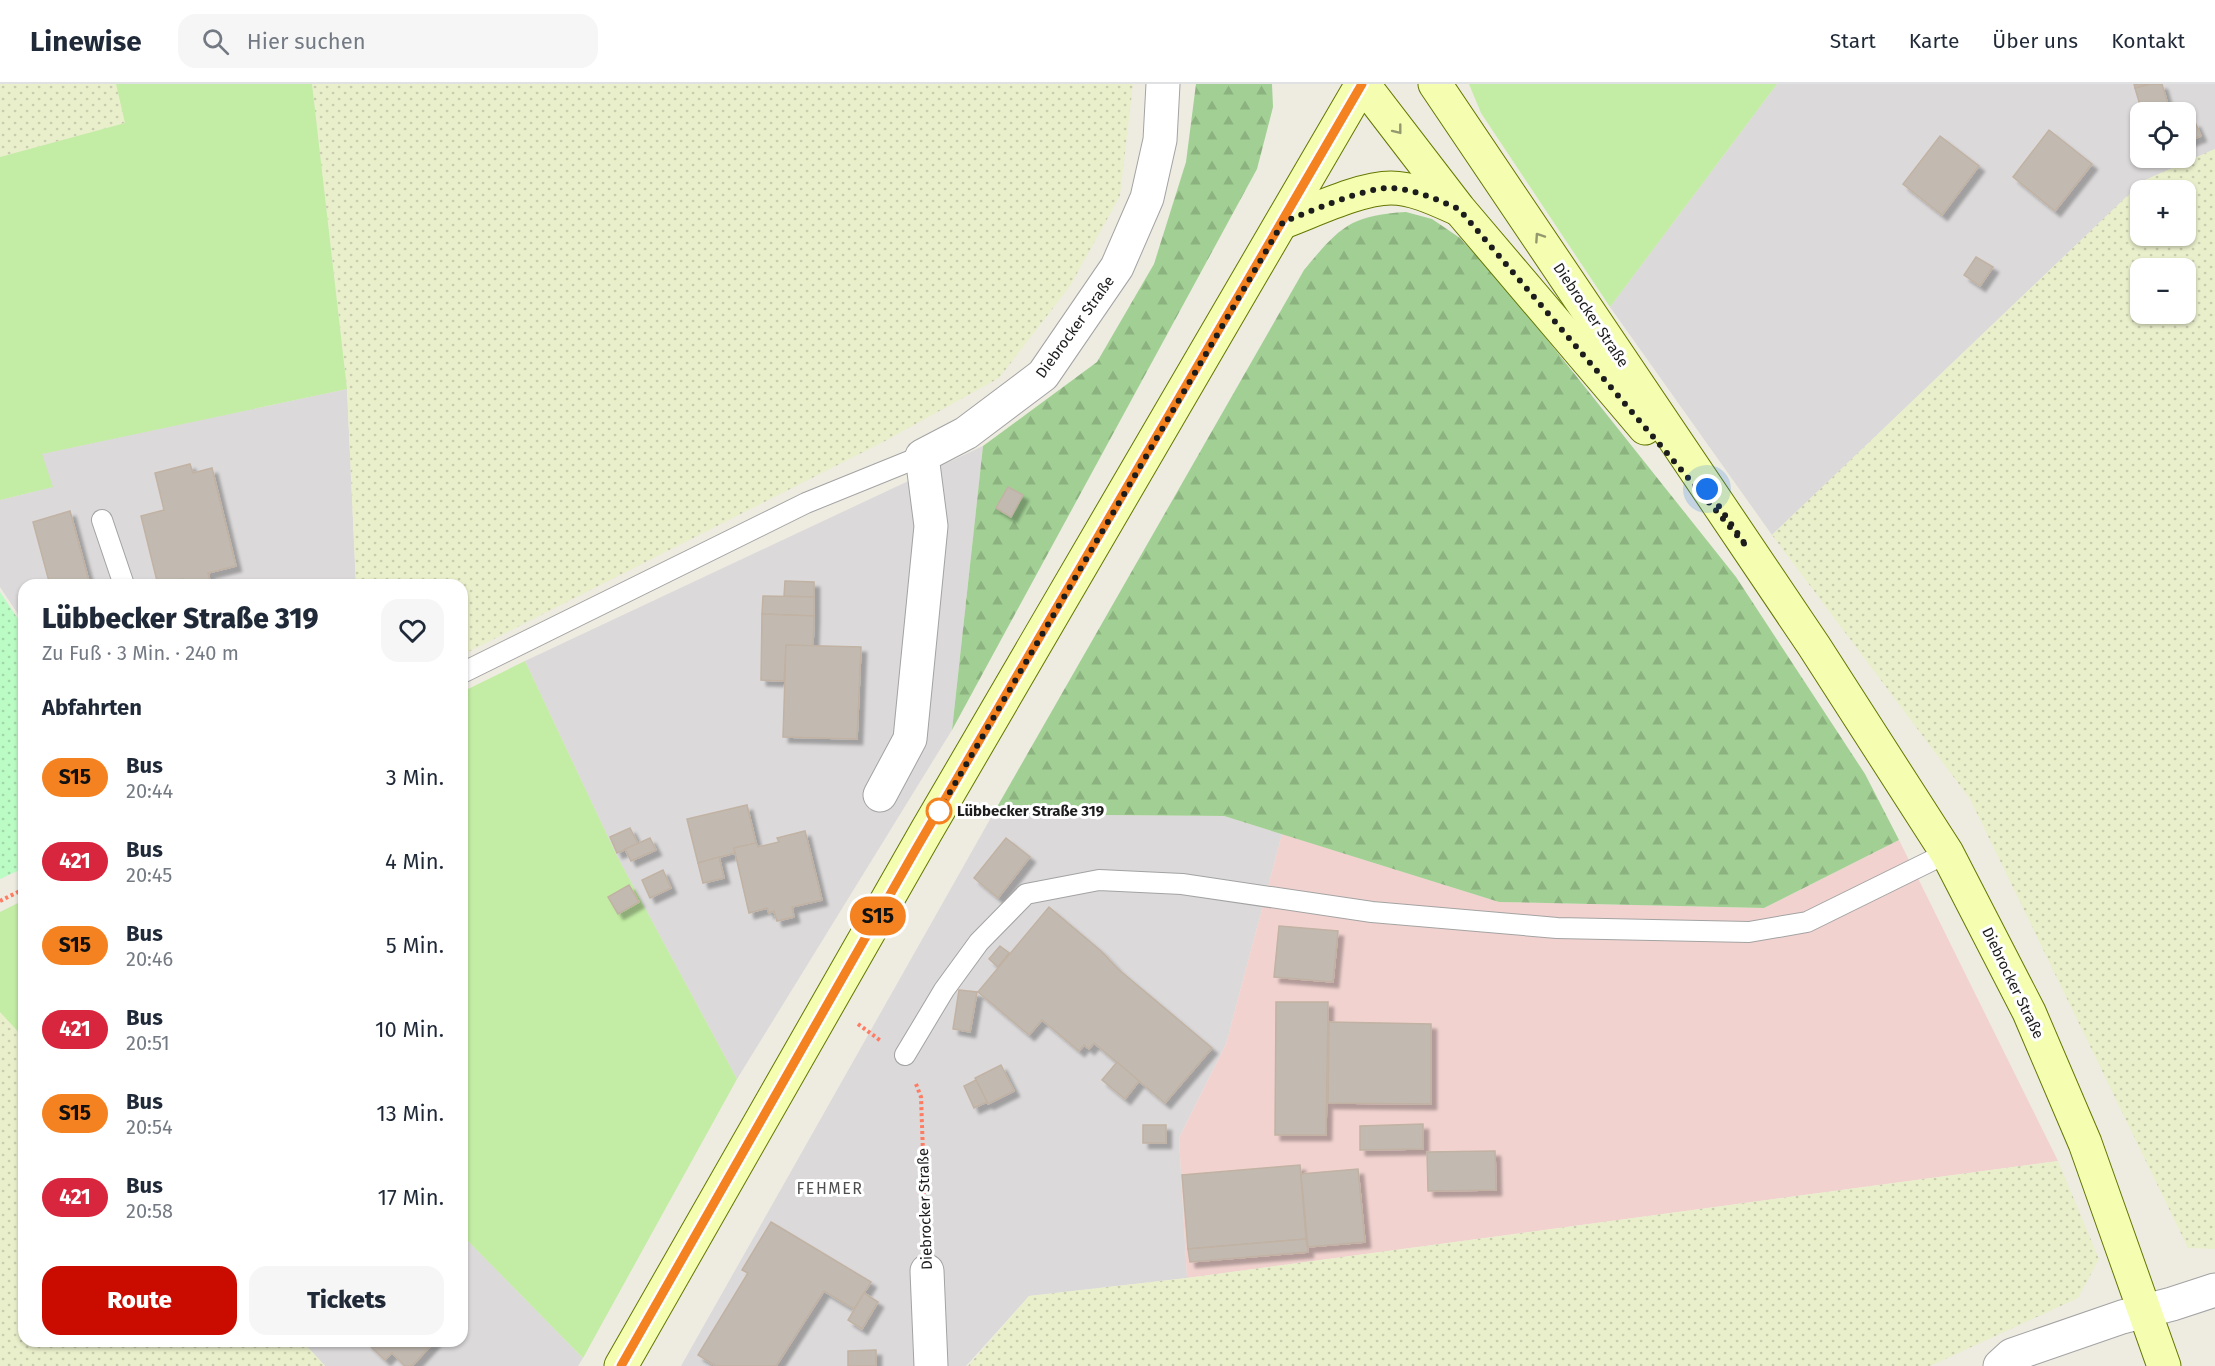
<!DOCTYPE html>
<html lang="de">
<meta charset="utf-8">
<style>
body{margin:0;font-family:"Fira Sans",sans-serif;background:#f6f6f7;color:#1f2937;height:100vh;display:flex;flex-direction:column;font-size:22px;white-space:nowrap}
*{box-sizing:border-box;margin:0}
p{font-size:20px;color:#747a83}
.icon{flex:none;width:33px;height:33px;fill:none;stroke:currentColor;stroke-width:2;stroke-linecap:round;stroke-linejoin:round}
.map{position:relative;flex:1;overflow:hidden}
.sheet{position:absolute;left:18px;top:495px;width:450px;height:768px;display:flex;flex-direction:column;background:#fff;border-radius:18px;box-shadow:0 2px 4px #0004}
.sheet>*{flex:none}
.badge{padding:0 12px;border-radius:20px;font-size:21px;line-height:39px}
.controls{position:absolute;left:2130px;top:18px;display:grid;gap:12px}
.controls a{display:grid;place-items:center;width:66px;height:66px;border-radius:12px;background:#fff;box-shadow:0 2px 4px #0004;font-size:30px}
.you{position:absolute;width:30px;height:30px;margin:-15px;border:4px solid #fff;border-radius:50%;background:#1a73e8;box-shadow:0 0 0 9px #1a73e833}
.map>.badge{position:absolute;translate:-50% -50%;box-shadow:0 0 0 3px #fff}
h2{padding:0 24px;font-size:22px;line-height:54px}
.round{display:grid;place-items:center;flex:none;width:63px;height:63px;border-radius:18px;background:#f6f6f7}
.overview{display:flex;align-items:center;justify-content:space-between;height:102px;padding:0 24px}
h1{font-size:28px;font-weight:800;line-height:45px}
.action{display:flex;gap:12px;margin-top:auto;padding:12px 24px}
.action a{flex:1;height:69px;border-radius:18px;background:#c90b00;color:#fff;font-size:24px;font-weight:800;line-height:69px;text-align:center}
.action a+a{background:#f6f6f7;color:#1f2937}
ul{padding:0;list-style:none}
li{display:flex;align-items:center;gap:18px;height:84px;padding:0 24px}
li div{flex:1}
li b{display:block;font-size:22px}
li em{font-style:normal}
li .badge{min-width:66px;font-weight:700;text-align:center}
header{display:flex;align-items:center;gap:36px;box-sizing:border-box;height:84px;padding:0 30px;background:#fff;border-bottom:2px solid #e0e1e3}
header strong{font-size:28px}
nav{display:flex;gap:33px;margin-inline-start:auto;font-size:21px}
.search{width:420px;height:54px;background:#f6f6f7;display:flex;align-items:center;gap:15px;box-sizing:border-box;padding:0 21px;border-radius:18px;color:#747a83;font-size:22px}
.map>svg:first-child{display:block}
.residential{fill:#dbd9d9;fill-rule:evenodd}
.commercial{fill:#f1d2cf}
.farmland{fill:url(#farmland-dots);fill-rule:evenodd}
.grass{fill:#c3eca4}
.forest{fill:url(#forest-firs)}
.park{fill:url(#park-dots)}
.building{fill:#c2bab1;stroke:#c1b2a3;stroke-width:1.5;filter:url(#shadow)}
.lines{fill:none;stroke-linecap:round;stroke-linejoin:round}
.service-casing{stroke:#a3a3a3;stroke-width:22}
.minor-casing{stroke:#a3a3a3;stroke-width:35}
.secondary-casing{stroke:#637700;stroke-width:35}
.path{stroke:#ff7b62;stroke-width:4;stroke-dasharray:3 3;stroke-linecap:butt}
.service{stroke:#fff;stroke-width:20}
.minor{stroke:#fff;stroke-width:33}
.secondary{stroke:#f5fdb1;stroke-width:33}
.oneway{stroke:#93986e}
.line-casing{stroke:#fff;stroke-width:14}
.line{stroke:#f58220;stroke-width:9}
.walk{stroke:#1c1c1c;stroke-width:6;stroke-dasharray:0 10.8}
.stop-dot{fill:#fff;stroke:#f58220;stroke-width:3}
.labels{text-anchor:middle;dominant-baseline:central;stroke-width:6;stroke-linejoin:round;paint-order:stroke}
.street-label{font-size:15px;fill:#1c1c1c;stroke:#fff}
.stop-label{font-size:15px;font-weight:bold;fill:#1c1c1c;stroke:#fff;text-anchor:start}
.neighbourhood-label{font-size:16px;letter-spacing:1.5px;fill:#4f4f4f;stroke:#fff}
</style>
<header>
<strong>Linewise</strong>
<div class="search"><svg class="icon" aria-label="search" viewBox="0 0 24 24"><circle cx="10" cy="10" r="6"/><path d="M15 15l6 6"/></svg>Hier suchen</div>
<nav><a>Start</a><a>Karte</a><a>Über uns</a><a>Kontakt</a></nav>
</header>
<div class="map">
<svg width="2215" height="1282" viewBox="0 0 2215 1282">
<defs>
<pattern id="farmland-dots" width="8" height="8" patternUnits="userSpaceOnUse" patternTransform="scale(1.5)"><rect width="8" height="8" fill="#eaefcb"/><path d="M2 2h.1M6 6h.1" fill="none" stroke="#c8ccae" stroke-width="1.8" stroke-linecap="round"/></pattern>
<pattern id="forest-firs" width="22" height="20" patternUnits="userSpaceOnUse" patternTransform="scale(1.5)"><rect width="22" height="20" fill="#a2d094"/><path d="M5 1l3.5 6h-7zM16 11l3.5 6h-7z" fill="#8bb27f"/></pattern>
<pattern id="park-dots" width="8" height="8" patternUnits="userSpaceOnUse" patternTransform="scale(1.5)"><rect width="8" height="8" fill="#bbfcc4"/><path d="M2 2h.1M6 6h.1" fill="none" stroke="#a0d7a8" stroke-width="1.8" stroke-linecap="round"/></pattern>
<filter id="shadow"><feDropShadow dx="5.5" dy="5.5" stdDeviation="1.5" flood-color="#0004"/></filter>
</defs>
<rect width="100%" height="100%" fill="#eeebe1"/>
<g class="residential">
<path d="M1777 0H2215V65L2143 97 1772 451 1610 223ZM2140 28H2186V74H2140Z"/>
<path d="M347 305 356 501H24V539L0 503V416L52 403 41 370Z"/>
<path d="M983 362 952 646 737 995 617 772 525 577Z"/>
<path d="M993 730 1224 732 1282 750 1226 960 1179 1054 1187 1194 1029 1212 966 1282H681Z"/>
<path d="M462 1151 583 1274 578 1282H325L302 1257H462Z"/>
</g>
<path class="commercial" d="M1282 750 1499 818 1764 824 1899 756 2058 1077 1187 1194 1179 1054 1226 960Z"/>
<g class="farmland">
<path d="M0 0H116L125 39 0 73Z"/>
<path d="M312 0H1133L1120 112 1070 202 999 294 885 357 462 571V501H356L347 305Z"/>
<path d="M2215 65V1165L2188 1164 1970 715 1772 451 2143 97ZM2140 106H2186V152H2140ZM2186 184V230H2140V184Z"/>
<path d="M0 928 24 954V1257H302L325 1282H0Z"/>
<path d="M2058 1077 2099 1175 2078 1214 1930 1282H968L1029 1212 1187 1194Z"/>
</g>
<g class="grass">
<path d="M116 0H312L347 305 42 370 53 403 0 416V73L125 39Z"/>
<path d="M1469 0H1777L1610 223 1481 29Z"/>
<path d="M525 577 617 772 737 995 583 1274 462 1151V608Z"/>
<path d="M24 816V954L0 928V828Z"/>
</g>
<g class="forest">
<path d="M1196 0H1272L1273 23 1257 85 952 646 983 362 1097 278 1154 180 1186 78Z"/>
<path d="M1406 128 1432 135 1460 154 1507 205 1736 493 1865 690 1899 756 1764 824 1499 818 1224 732 993 730 1304 186C1339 144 1350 131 1406 128Z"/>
</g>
<path class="park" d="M0 508 24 544V784L0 795Z"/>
<g class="building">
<path d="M2134 0H2151L2135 4Z"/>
<path d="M2151 0H2162L2170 28H2142L2135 4Z"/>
<path d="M2195 38 2201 52 2186 58V41Z"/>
<path d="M2049 46 2092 80 2055 127 2013 93Z"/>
<path d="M1940 52 1979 82 1942 131 1903 100Z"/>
<path d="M1976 173 1993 183 1980 202 1964 191Z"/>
<path d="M190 380 193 389 212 384 236 482 208 489 211 501H184L183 495 158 501 141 432 164 426 155 389Z"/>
<path d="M1008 403 1023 411 1011 433 996 424Z"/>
<path d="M70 427 90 501H50L33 438Z"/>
<path d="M785 497 814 498V513L784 512Z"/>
<path d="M763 512 814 513V532L762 530Z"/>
<path d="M762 530 814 532 813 562 786 561 784 597 761 596Z"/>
<path d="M786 561 861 563 857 655 783 653Z"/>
<path d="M747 721 756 759 734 764 735 769 698 779 687 735Z"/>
<path d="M630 744 638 760 617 769 610 753Z"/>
<path d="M805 747 822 816 792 823 794 833 777 837 774 827 769 829 767 824 749 829 734 764 756 759 758 763 779 758 777 754Z"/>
<path d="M650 754 656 766 631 777 625 765Z"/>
<path d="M1006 754 1030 773 998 814 974 794Z"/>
<path d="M719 773 724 794 703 799 698 779Z"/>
<path d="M663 786 671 804 650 814 642 796Z"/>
<path d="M629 801 639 818 618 830 608 813Z"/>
<path d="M1049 823 1101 867 1118 885 1212 964 1165 1019 1094 959 1089 965 1084 961 1079 967 1042 936 1029 951 978 908Z"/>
<path d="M1279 842 1338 847 1333 898 1274 893Z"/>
<path d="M1000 862 1009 869 998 883 989 875Z"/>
<path d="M959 906 977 908 970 948 953 945Z"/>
<path d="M1276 918H1328L1326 1051H1275Z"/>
<path d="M1329 938 1431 940V1020L1328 1019Z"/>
<path d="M1117 978 1139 997 1125 1015 1102 996Z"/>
<path d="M1001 981 1014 1007 988 1020 975 994Z"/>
<path d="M976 996 987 1018 974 1024 964 1002Z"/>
<path d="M1423 1040V1065L1360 1066V1042Z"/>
<rect x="1143" y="1041" width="23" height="18"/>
<path d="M1495 1067 1496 1106 1428 1107 1427 1068Z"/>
<path d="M1300 1081 1306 1155 1188 1165 1182 1091Z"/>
<path d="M1358 1085 1365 1158 1308 1163 1301 1090Z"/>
<path d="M771 1138 871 1198 854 1225 824 1207 776 1282H716L698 1271 748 1189 742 1186Z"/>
<path d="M1306 1155 1308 1168 1190 1178 1188 1165Z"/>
<path d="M864 1209 878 1218 862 1245 848 1236Z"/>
<path d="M369 1257H435L412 1282H405L392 1269 385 1276 367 1259Z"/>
<path d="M876 1266V1282H848V1267Z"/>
</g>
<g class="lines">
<defs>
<g id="service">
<path d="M102 436 124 501"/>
<path d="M462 589 806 419 922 372"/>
<path d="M905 971 944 906 979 858 1026 810 1099 796 1182 800 1372 828 1557 844 1749 848 1807 838 1947 769"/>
</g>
<g id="minor">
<path d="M880 711 910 655 931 442 922 372 966 349 1043 291 1117 183 1147 114 1160 56 1163 0"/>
<path d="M927 1187 931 1282"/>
<path d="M2000 1282 2012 1271 2122 1233 2172 1220 2215 1206"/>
</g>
<g id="secondary">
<path d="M1363 0 1459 125 1645 344"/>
<path d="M1435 0 1814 562 1947 769 2029 928 2085 1059 2164 1282"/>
<path d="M1283 138C1313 127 1360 104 1391 104 1414 104 1438 116 1458 125"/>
<path d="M621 1282 927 746 1362 0"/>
</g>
</defs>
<use href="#service" class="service-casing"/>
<use href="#minor" class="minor-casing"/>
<use href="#secondary" class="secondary-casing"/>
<g class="path">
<path d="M0 817 24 805"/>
<path d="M858 940 881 957"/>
<path d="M916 1000 921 1013 926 1153"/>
</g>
<use href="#service" class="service"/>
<use href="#minor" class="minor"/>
<use href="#secondary" class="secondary"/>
</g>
<defs><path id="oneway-chevron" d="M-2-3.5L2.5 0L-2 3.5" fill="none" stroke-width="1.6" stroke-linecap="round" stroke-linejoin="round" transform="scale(1.5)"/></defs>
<g class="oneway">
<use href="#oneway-chevron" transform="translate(1398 46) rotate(52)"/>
<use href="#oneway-chevron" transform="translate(1539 153) rotate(-124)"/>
</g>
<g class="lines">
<defs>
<path id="line" d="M621 1282 916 765 1362 0"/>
</defs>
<use href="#line" class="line-casing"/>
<use href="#line" class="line"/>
<path class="walk" d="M939 727 1283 138C1309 128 1368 102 1393 104 1416 106 1438 116 1459 125L1747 463 1707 405"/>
</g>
<circle class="stop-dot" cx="939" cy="727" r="12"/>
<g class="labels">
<g class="street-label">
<text transform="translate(1591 231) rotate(56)">Diebrocker Straße</text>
<text transform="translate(1075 243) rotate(-54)">Diebrocker Straße</text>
<text transform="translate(2013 899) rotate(64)">Diebrocker Straße</text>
<text transform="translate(925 1125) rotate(-92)">Diebrocker Straße</text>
</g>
<g class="stop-label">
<text x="957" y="727">Lübbecker Straße 319</text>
</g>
<g class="neighbourhood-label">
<text x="830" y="1104">FEHMER</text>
</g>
</g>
</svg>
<div class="controls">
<a><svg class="icon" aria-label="locate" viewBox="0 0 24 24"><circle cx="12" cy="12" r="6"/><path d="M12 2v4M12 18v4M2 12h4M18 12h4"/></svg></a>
<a>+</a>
<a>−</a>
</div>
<div class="you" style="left:1707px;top:405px"></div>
<b class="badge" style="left:878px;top:832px;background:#f58220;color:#111">S15</b>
<section class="sheet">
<div class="overview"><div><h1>Lübbecker Straße 319</h1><p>Zu Fuß · 3 Min. · 240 m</p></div><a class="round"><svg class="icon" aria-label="heart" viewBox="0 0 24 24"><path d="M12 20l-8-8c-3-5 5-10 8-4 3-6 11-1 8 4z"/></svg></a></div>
<h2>Abfahrten</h2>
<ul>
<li><span class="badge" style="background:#f58220;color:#111">S15</span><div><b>Bus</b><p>20:44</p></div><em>3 Min.</em></li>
<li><span class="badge" style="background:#d7263d;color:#fff">421</span><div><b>Bus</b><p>20:45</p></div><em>4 Min.</em></li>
<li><span class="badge" style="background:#f58220;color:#111">S15</span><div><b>Bus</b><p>20:46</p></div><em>5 Min.</em></li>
<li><span class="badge" style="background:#d7263d;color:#fff">421</span><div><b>Bus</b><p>20:51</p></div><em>10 Min.</em></li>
<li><span class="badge" style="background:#f58220;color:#111">S15</span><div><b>Bus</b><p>20:54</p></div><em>13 Min.</em></li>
<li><span class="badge" style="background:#d7263d;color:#fff">421</span><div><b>Bus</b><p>20:58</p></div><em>17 Min.</em></li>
</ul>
<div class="action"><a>Route</a><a>Tickets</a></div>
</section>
</div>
